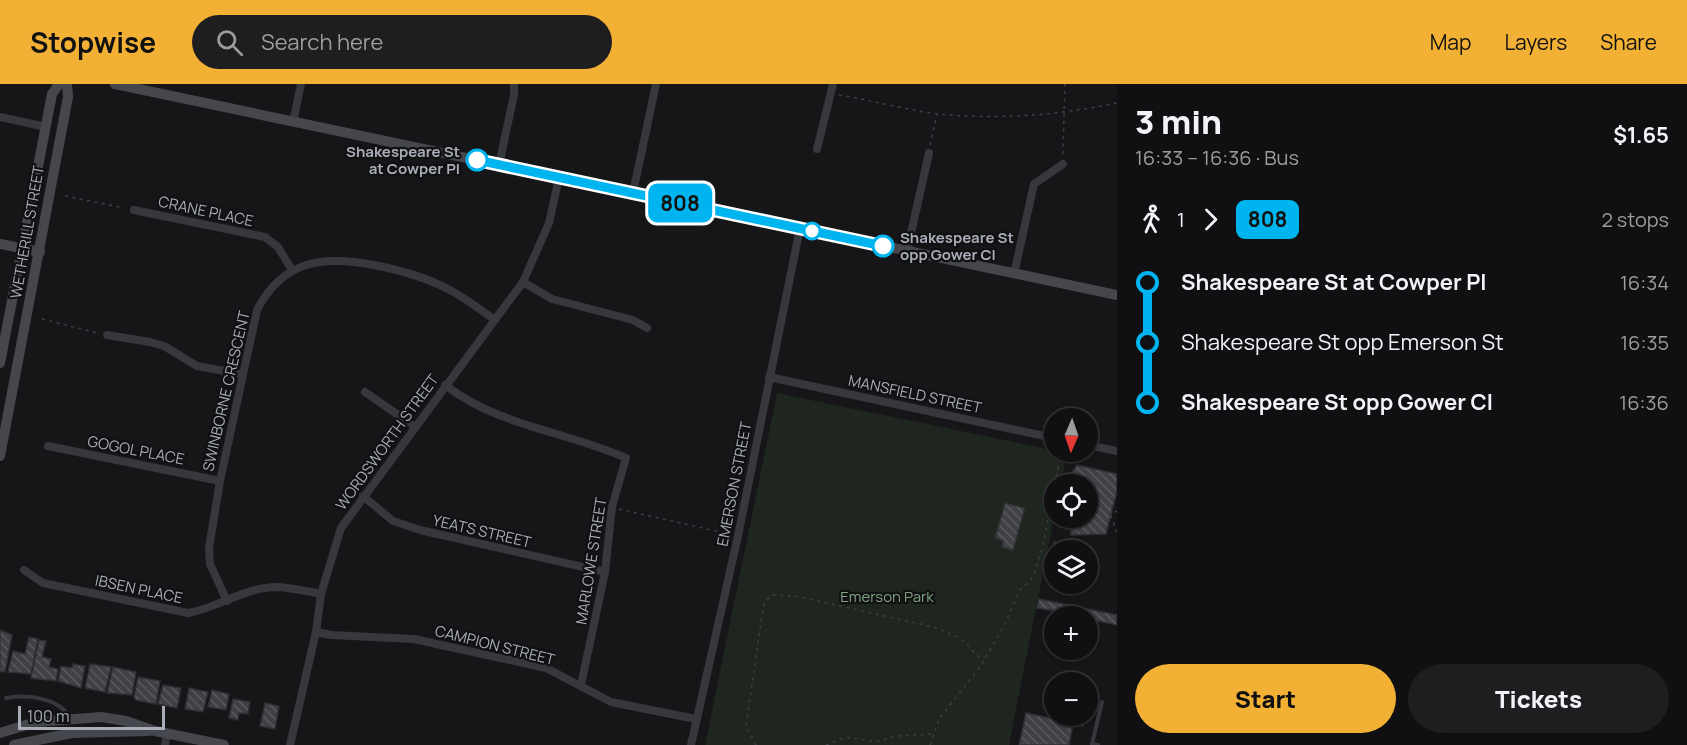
<!DOCTYPE html>
<meta charset="utf-8">
<style>
body{margin:0;font-family:Manrope,sans-serif;background:#1e1e20;color:#f1f3f6;height:100vh;display:flex;flex-direction:column;font-size:22px;white-space:nowrap}
*{box-sizing:border-box;margin:0}
p{font-size:20px;color:#9c9d9f}
.icon{flex:none;width:33px;height:33px;fill:none;stroke:currentColor;stroke-width:2;stroke-linecap:round;stroke-linejoin:round}
.map{position:relative;flex:1;overflow:hidden}
.drawer{display:flex;flex-direction:column;background:#101012;width:570px}
.drawer>*{flex:none}
.badge{padding:0 12px;border-radius:9px;font-size:21px;line-height:39px}
.needle{width:39px;rotate:182deg}
.buttons{position:absolute;left:1044px;top:324px;display:grid;gap:12px}
.buttons a{display:grid;place-items:center;width:54px;height:54px;border-radius:50%;background:#101012;box-shadow:0 2px 4px #0004,0 0 0 2px #303032;font-size:30px}
.scale{position:absolute;left:18px;bottom:15px;width:147px;box-sizing:border-box;padding-left:6px;border:3px solid #a8adb8;border-top:0;font-size:16px;line-height:21px;white-space:nowrap;color:#a8adb8;-webkit-text-stroke:4px #111113;paint-order:stroke}
.map>.badge{position:absolute;translate:-50% -50%;box-shadow:0 0 0 3px #fff}
.legs{display:flex;align-items:center;gap:9px;height:66px;padding:0 18px;font-size:20px}
.legs p{margin-inline-start:auto}
.head{display:flex;align-items:center;justify-content:space-between;height:102px;padding:0 18px}
h1{font-size:33px;font-weight:800;line-height:45px}
.action{display:flex;gap:12px;margin-top:auto;padding:12px 18px}
.action a{flex:1;height:69px;border-radius:36px;background:#f2b134;color:#111;font-size:24px;font-weight:800;line-height:69px;text-align:center}
.action a+a{background:#1e1e20;color:#f1f3f6}
ul{padding:0 18px;list-style:none}
li{display:flex;align-items:center;gap:21px;height:60px;font-size:22px}
li i{display:grid;place-items:center;width:9px;height:100%;margin:0 8px;background:currentColor}
li i::after{content:'';width:15px;height:15px;margin:-8px;border:4px solid;border-radius:50%;background:#101012}
li p{margin-inline-start:auto}
li:first-child i{background:linear-gradient(#0000 50%,currentColor 0)}
li:last-child i{background:linear-gradient(currentColor 50%,#0000 0)}
header{display:flex;align-items:center;gap:36px;box-sizing:border-box;height:84px;padding:0 30px;background:#f2b134;color:#111}
header strong{font-size:28px}
nav{display:flex;gap:33px;margin-inline-start:auto;font-size:21px}
.search{width:420px;height:54px;background:#1e1e20;display:flex;align-items:center;gap:15px;box-sizing:border-box;padding:0 21px;border-radius:33px;color:#9c9d9f;font-size:22px}
main{display:flex;flex:1;min-height:0}
.map>svg:first-child{display:block}
.green{fill:#1e261f}
.building{fill:url(#building-back-hatch);stroke:#303034;stroke-width:1.5}
.lines{fill:none;stroke-linecap:round;stroke-linejoin:round}
.path{stroke:#3d3f44;stroke-width:1.5;stroke-dasharray:3 4.5;stroke-linecap:butt}
.lane{stroke:#37383d;stroke-width:4}
.street{stroke:#37383d;stroke-width:8}
.secondary{stroke:#45474d;stroke-width:10}
.line-1-casing{stroke:#fff;stroke-width:14}
.line-1{stroke:#00b5ef;stroke-width:9}
.stop-1-dot{fill:#fff;stroke:#00b5ef;stroke-width:3}
.labels{text-anchor:middle;dominant-baseline:central;stroke-width:4.5;stroke-linejoin:round;paint-order:stroke}
.stop-label{font-size:15px;font-weight:bold;fill:#a8adb8;stroke:#111113;text-anchor:end}
.street-label{font-size:15px;fill:#a8adb8;stroke:#111113}
.park-label{font-size:15px;fill:#7fa381;stroke:#111113}
</style>
<header>
<strong>Stopwise</strong>
<div class="search"><svg class="icon" aria-label="search" viewBox="0 0 24 24"><circle cx="10" cy="10" r="6"/><path d="M15 15l6 6"/></svg>Search here</div>
<nav><a>Map</a><a>Layers</a><a>Share</a></nav>
</header>
<main>
<div class="map">
<svg width="1117" height="661" viewBox="0 0 1117 661">
<defs>
<pattern id="building-back-hatch" width="6" height="6" patternUnits="userSpaceOnUse" patternTransform="scale(1.5)"><rect width="6" height="6" fill="#404145"/><path d="M-1 5l2 2M0 0l6 6M5-1l2 2" fill="none" stroke="#595a5e"/></pattern>
</defs>
<rect width="100%" height="100%" fill="#161618"/>
<path class="green" d="M777 309 1067 369 1061 400H1054V433L1009 661H705Z"/>
<g class="building">
<path d="M1077 381 1117 390V407L1106 450 1071 451 1070 434H1088V400H1068L1069 393Z"/>
<path d="M1005 419 1025 424 1013 466 1002 463 1003 457 995 454Z"/>
<path d="M1054 458 1065 461 1064 466H1054V477H1050Z"/>
<path d="M1039 515 1117 531V541L1088 535V532L1037 524Z"/>
<path d="M0 546 12 551 5 588 0 587Z"/>
<path d="M29 553 38 555 31 590 8 588 13 567 25 570Z"/>
<path d="M39 556 46 557 42 573 51 575 49 583 58 585 56 597 31 594Z"/>
<path d="M73 580 85 582 81 604 58 597 61 582 72 584Z"/>
<path d="M90 580 111 583 105 608 85 604Z"/>
<path d="M113 583 136 588 132 611 107 609Z"/>
<path d="M138 593 160 597 156 620 136 616 134 613Z"/>
<path d="M163 601 181 604 177 624 158 620Z"/>
<path d="M189 604 208 608 203 628 185 625Z"/>
<path d="M212 606 229 610 226 626 208 623Z"/>
<path d="M233 615 250 618 248 630 239 629 238 636 229 634Z"/>
<path d="M265 619 279 622 275 645 260 642Z"/>
<path d="M1026 629 1058 636 1059 632H1086L1083 642 1073 640 1069 661H1019Z"/>
</g>
<g class="lines">
<g class="path">
<path d="M839 11C872 16 905 26 939 30 999 36 1058 31 1117 19"/>
<path d="M930 61 937 30"/>
<path d="M1063 70 1065 0"/>
<path d="M65 112 124 124"/>
<path d="M42 235 97 249"/>
<path d="M1055 400 1061 368"/>
<path d="M619 425 729 450"/>
<path d="M1117 427 1113 429 1111 433 1117 448"/>
<path d="M756 661 746 642 762 531 765 518 772 511 795 512 934 543 960 554 983 577"/>
<path d="M826 661 846 653 876 658 896 652 932 650"/>
<path d="M930 661 939 635 980 583 1003 544 1020 506 1033 493 1043 462 1054 403"/>
</g>
<g class="lane">
<path d="M6 614C28 610 58 614 70 633"/>
<path d="M1098 661 1092 660 1102 618"/>
</g>
<g class="street">
<path d="M0 33 46 43"/>
<path d="M293 38 301 0"/>
<path d="M817 65 833 0"/>
<path d="M499 81 514 11V0"/>
<path d="M633 109 656 0"/>
<path d="M134 126 265 153 278 163 292 186"/>
<path d="M907 167 929 69"/>
<path d="M1014 190 1034 100 1063 80"/>
<path d="M523 198 552 215 633 236 647 244"/>
<path d="M107 251 150 258 164 262 197 282 241 290"/>
<path d="M769 293 1054 354"/>
<path d="M445 301C498 342 565 347 626 374L612 423 605 488 581 601"/>
<path d="M365 308 414 342"/>
<path d="M1088 361 1117 367"/>
<path d="M48 362 220 397"/>
<path d="M363 412 393 437 420 446 605 488"/>
<path d="M24 486 43 499 188 529C217 524 244 504 274 503 289 503 306 507 321 510"/>
<path d="M227 517 210 480 209 464 220 397 257 226C283 176 323 171 374 181 400 186 425 193 448 205 464 213 479 225 494 235"/>
<path d="M316 548 331 551 414 555 546 584 611 618 696 635"/>
<path d="M165 661 167 649"/>
<path d="M290 661 316 548 321 510 341 444 523 198 549 139 559 94"/>
<path d="M691 661 738 452 800 144"/>
</g>
<g class="secondary">
<path d="M115 0 1117 211"/>
<path d="M0 160 40 168"/>
<path d="M0 279 52 10 59 0"/>
<path d="M0 372 68 13 67 0"/>
<path d="M0 649 36 638 101 633 126 637 155 647 224 661"/>
<path d="M14 661 72 649 149 647"/>
</g>
</g>
<g class="lines">
<defs>
<path id="line-1" d="M477 76 883 162"/>
</defs>
<use href="#line-1" class="line-1-casing"/>
<use href="#line-1" class="line-1"/>
</g>
<g class="stop-1-dot">
<circle cx="477" cy="76" r="10"/>
<circle cx="812" cy="147" r="8"/>
<circle cx="883" cy="162" r="10"/>
</g>
<g class="labels">
<g class="stop-label">
<text x="460" y="67">Shakespeare St<tspan x="460" dy="17">at Cowper Pl</tspan></text>
<text x="900" y="153" text-anchor="start">Shakespeare St<tspan x="900" dy="17">opp Gower Cl</tspan></text>
</g>
<g class="street-label">
<text transform="translate(206 127) rotate(12)">CRANE PLACE</text>
<text transform="translate(27 148) rotate(-80)">WETHERILL STREET</text>
<text transform="translate(226 307) rotate(-77)">SWINBORNE CRESCENT</text>
<text transform="translate(915 310) rotate(12)">MANSFIELD STREET</text>
<text transform="translate(387 358) rotate(-54)">WORDSWORTH STREET</text>
<text transform="translate(136 366) rotate(11)">GOGOL PLACE</text>
<text transform="translate(734 400) rotate(-79)">EMERSON STREET</text>
<text transform="translate(482 447) rotate(13)">YEATS STREET</text>
<text transform="translate(591 477) rotate(-81)">MARLOWE STREET</text>
<text transform="translate(139 505) rotate(12)">IBSEN PLACE</text>
<text transform="translate(495 561) rotate(14)">CAMPION STREET</text>
</g>
<g class="park-label">
<text x="887" y="512">Emerson Park</text>
</g>
</g>
</svg>
<div class="buttons">
<a><svg class="needle" viewBox="-14 -14 28 28"><path d="M0-13l5 13h-10z" fill="#e53935"/><path d="M0 13l5-13h-10z" fill="#9c9d9f"/></svg></a>
<a><svg class="icon" aria-label="locate" viewBox="0 0 24 24"><circle cx="12" cy="12" r="6"/><path d="M12 2v4M12 18v4M2 12h4M18 12h4"/></svg></a>
<a><svg class="icon" aria-label="layers" viewBox="0 0 24 24"><path d="M12 4l9 5-9 5-9-5zM3 14l9 5 9-5"/></svg></a>
<a>+</a>
<a>−</a>
</div>
<div class="scale">100 m</div>
<b class="badge" style="left:680px;top:119px;background:#00b5ef;color:#111">808</b>
</div>
<section class="drawer">
<div class="head"><div><h1>3 min</h1><p>16:33 – 16:36 · Bus</p></div><b>$1.65</b></div>
<div class="legs"><svg class="icon" aria-label="walk" viewBox="0 0 24 24"><circle cx="13" cy="4" r="2"/><path d="M13 8l-2 6 4 7M11 14l-3 7M7 12l3-4h3l4 4"/></svg>1<svg class="icon" aria-label="forward" viewBox="0 0 24 24"><path d="M9 5l7 7-7 7"/></svg><b class="badge" style="background:#00b5ef;color:#111">808</b><p>2 stops</p></div>
<ul>
<li><i style="color:#00b5ef"></i><b>Shakespeare St at Cowper Pl</b><p>16:34</p></li>
<li><i style="color:#00b5ef"></i><span>Shakespeare St opp Emerson St</span><p>16:35</p></li>
<li><i style="color:#00b5ef"></i><b>Shakespeare St opp Gower Cl</b><p>16:36</p></li>
</ul>
<div class="action"><a>Start</a><a>Tickets</a></div>
</section>
</main>
